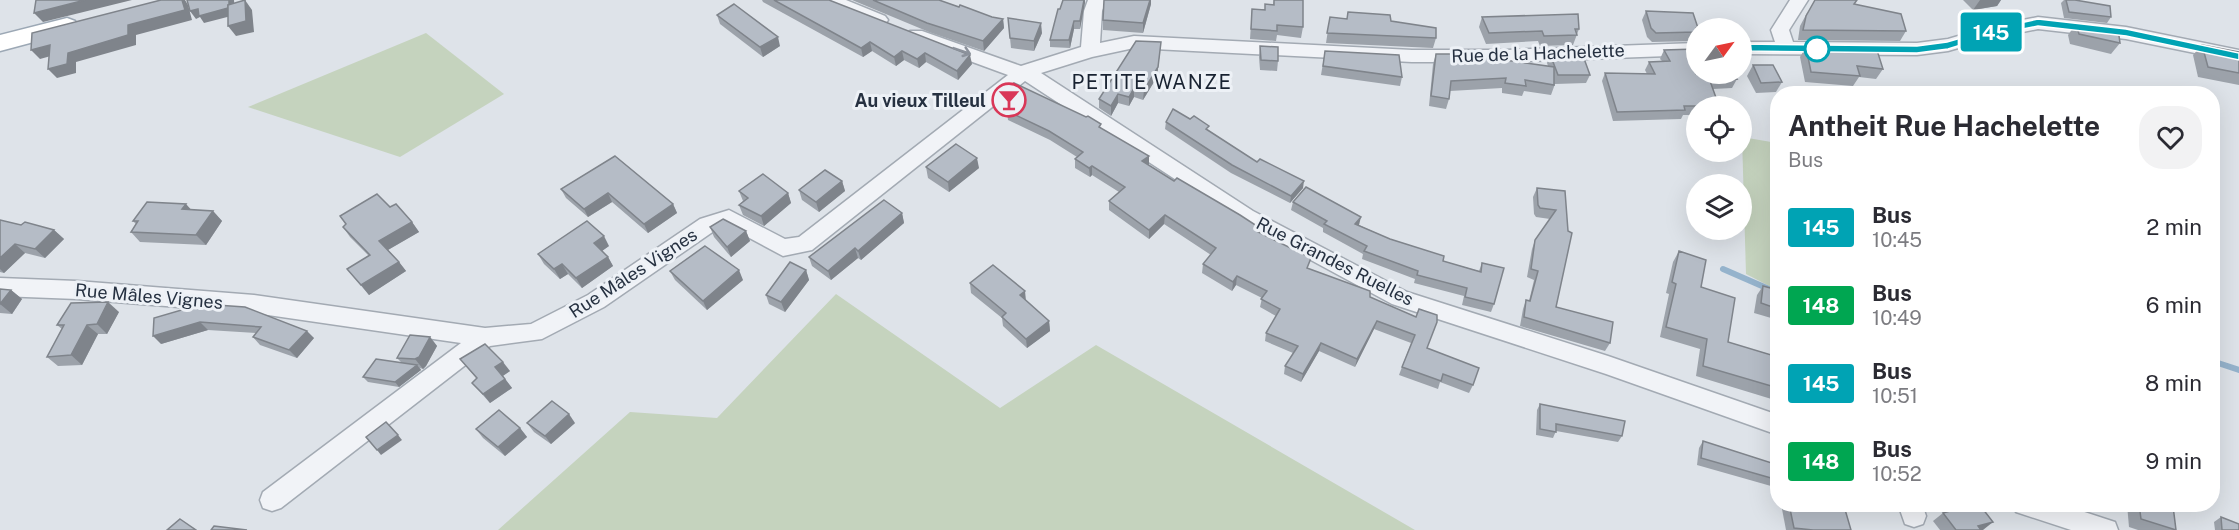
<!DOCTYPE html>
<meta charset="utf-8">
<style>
body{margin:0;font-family:"Public Sans",sans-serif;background:#f2f2f3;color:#2b2b33;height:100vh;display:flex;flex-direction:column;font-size:22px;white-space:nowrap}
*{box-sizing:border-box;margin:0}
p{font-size:20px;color:#7c7c81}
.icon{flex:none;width:33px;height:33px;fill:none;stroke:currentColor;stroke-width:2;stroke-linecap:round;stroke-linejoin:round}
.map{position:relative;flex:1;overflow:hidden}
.sheet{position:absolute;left:1770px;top:86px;width:450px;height:426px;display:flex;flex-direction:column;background:#fff;border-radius:24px;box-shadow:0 6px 24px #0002}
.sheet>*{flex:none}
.badge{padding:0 12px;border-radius:4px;font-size:21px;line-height:39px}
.needle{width:39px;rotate:57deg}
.controls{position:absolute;left:1686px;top:18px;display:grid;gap:12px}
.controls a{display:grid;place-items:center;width:66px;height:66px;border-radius:50%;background:#fff;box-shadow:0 6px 24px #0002;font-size:30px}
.map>.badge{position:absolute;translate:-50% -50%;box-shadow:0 0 0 3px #fff}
.round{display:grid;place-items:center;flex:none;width:63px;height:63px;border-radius:24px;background:#f2f2f3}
.head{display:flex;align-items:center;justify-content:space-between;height:102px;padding:0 18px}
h1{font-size:28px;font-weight:700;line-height:45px}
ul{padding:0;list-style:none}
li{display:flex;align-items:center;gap:18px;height:78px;padding:0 18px}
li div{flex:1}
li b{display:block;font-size:22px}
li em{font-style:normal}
li .badge{min-width:66px;font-weight:700;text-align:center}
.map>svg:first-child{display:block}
.green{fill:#c5d3be}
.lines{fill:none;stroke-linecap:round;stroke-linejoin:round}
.stream{stroke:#95b3cc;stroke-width:6}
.minor-casing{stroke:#a3aab3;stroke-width:3}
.major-casing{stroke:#9ca8b5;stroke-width:3}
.minor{fill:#f1f3f7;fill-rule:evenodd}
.major{fill:#fff;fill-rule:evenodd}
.wall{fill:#9ca2aa}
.shaded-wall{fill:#7f848b}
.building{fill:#b5bcc6;stroke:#7f848b;stroke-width:1.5}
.oneway{stroke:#8c929c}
.line{fill:#00a3b4;stroke:#fff;stroke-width:1.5}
.stop-dot{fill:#fff;stroke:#00a3b4;stroke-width:3}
.labels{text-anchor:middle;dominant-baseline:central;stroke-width:6;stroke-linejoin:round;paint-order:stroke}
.street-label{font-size:18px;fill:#263141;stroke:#edf1f6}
.poi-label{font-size:18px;font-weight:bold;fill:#263141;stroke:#edf1f6;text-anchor:end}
.neighbourhood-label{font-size:20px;letter-spacing:1.5px;fill:#182231;stroke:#edf1f6}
</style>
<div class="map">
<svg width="2239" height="530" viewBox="0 0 2239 530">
<rect width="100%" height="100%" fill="#dee3e9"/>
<g class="green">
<path d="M426 33 504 94 400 157 248 107Z"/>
<path d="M1742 137 1777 143V290L1746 274Z"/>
<path d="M836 294 1000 408 1096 345 1415 530H498L630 412 717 418Z"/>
</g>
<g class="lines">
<g class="stream">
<path d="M1723 269 1778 293"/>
<path d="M2212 361 2239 370"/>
</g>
<defs>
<g id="minor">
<path d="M821 0H846L885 16 888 20 885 24H873L824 4Z"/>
<path d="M1088 0H1106L1102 11 1100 43 1134 36 1412 50H1506L1696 43V55L1506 62H1412L1134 48 1092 57 1041 73 1253 211 1407 292 1608 356 1778 415V435L1606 374 1392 304 1239 221 1025 81 812 250 783 256 727 226 714 231 604 307 542 339 490 346 281 508 272 511 263 508 260 500 263 492 461 343 254 313 77 299 0 296V278L77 281 254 295 485 328 531 324 588 295 700 219 729 210 785 239 799 237 1008 75 910 39 907 35 910 31H922L1021 66 1081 47 1084 11Z"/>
<path d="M1790 0H1808L1789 30 1793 42 1917 43 1948 39 1992 26 2038 17 2126 27 2239 50V62L2126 39 2038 29 1993 38 1948 51 1917 55 1742 54V42H1775L1771 30Z"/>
<path d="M1898 504H1922L1926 516 1923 524 1914 527 1905 524Z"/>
<path d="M2013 504H2060L2115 522 2118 530H2071L2016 512Z"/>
</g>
<path id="major" d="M67 18 75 21 78 26 75 31 0 51V35Z"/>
</defs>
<use href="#minor" class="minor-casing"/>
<use href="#major" class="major-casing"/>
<use href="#minor" class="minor"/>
<use href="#major" class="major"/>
</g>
<g class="wall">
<path d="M762 0H829L972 64 958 80 926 62 919 68 904 60 896 66 872 51 863 57 763 2Z"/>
<path d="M852 0H939L959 7 992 17 1003 19 1004 28 984 51 929 32Z"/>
<path d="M1063 0H1085L1080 29H1074L1070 48 1050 47V40Z"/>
<path d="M1274 0H1303V27L1301 38 1277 35 1276 41 1250 39 1252 9H1265V4L1273 5Z"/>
<path d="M1963 0H2001L1997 6 1973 10Z"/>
<path d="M2064 0H2075L2111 17 2107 23 2064 18 2061 3Z"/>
<path d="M1151 4 1143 33 1103 30V20Z"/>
<path d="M1854 4 1906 31 1900 41 1798 40 1800 26 1807 13Z"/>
<path d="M1646 11 1696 28V36L1694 41 1652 42 1647 37 1642 20Z"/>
<path d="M1348 12 1391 21 1436 38 1433 48 1326 43 1330 17 1347 19Z"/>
<path d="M717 15 780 46 763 57 720 24Z"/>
<path d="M1482 17 1579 29 1573 45 1540 46 1538 41 1486 44 1479 27Z"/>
<path d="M1008 18 1042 33 1034 51 1011 48Z"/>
<path d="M2076 24 2120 43 2111 54 2070 44 2068 35Z"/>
<path d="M1161 42 1157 77 1143 100 1134 97 1129 106 1118 103 1111 116 1099 108V99Z"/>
<path d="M2202 45 2239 52V85L2198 77 2193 55Z"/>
<path d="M1260 46 1278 61 1277 71 1260 70 1259 57Z"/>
<path d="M1806 47 1883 69 1876 79 1859 77 1853 86 1805 82 1800 57Z"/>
<path d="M1664 50 1696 74 1737 79 1732 88 1713 89 1696 106V115H1683L1681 119 1613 121 1602 81 1605 73 1647 74 1645 70 1649 62 1662 61 1660 59Z"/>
<path d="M1325 51 1402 77 1400 86 1321 75Z"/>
<path d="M1436 54 1548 66 1547 63 1550 54 1590 75 1586 83 1555 84 1551 95 1524 91 1522 96 1502 93V88L1450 91 1449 99 1446 109 1429 106 1433 64Z"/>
<path d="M1753 65 1782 82 1776 92 1756 93 1747 76Z"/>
<path d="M996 98 1101 128 1149 165 1174 181 1260 228 1259 232 1308 269 1370 297 1416 317 1427 348 1473 385 1469 393 1440 382 1438 389 1399 375 1411 343 1374 329 1355 367 1319 351 1301 382 1284 374 1285 366 1293 353 1265 341 1266 333 1276 316 1260 307 1262 298 1236 285 1232 291 1202 273 1203 264 1211 255 1164 224 1149 239 1109 210V201L1119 192 1092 175 1090 177 1075 168V159L1077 157 1050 140 1008 120 1007 112 997 107Z"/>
<path d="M1166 122 1209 131 1257 162 1303 188 1290 203 1231 173 1165 129Z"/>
<path d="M615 156 673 204 677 213 648 233 612 202 588 217 566 198 561 189Z"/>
<path d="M926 167 979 168 949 192 928 178Z"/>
<path d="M842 181 845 191 819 212 802 200 799 190Z"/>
<path d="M1537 188 1565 191 1556 307 1610 343 1605 351 1520 326 1523 309 1526 300 1529 301 1534 280 1527 277 1532 249 1535 240 1550 219 1536 217 1534 214 1533 197Z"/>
<path d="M739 191 788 193 791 203 764 226 743 215 739 205 743 201Z"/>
<path d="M1293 202 1359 225 1390 239 1443 261 1479 271 1482 263 1494 304 1491 312 1462 305 1464 296 1414 283 1415 279 1362 259 1363 254 1323 232V228L1291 210Z"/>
<path d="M390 207 412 222 419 232 388 250 399 262 406 271 369 295 347 269 369 256 350 237 343 227 346 224 340 216Z"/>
<path d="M191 210 213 211 222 221 206 245 140 242 131 232 136 224 133 221Z"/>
<path d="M902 213 904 223 861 260 858 258 831 280 812 266 809 257Z"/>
<path d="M0 220 21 225 54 230 64 239 45 258 25 253 4 273 0 272Z"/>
<path d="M710 227 746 231 750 241 731 257 714 237Z"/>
<path d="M609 246 602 251 608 257 613 266 582 288 568 274 560 279 544 264 538 254Z"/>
<path d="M1679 251 1701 287 1728 342 1778 357V401L1696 376 1700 349 1660 337 1669 294 1666 293 1673 262Z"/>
<path d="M806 270 809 280 785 312 769 304 766 295Z"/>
<path d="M670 271 743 280 707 310 675 280Z"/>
<path d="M970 283 1026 301 1049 321 1050 331 1027 348 1003 326 1002 318 971 293Z"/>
<path d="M1763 286 1778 290V320L1754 313 1757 295Z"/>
<path d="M0 289 11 290 22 299 12 314 0 313Z"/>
<path d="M202 304 314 338 297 358 260 345 253 337 256 333 208 330 161 344Z"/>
<path d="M119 312 107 334H98L82 365 58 366 47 357 62 329 57 325Z"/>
<path d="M430 337 437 346 426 366 423 369 420 368 421 370 399 387 368 382 363 377 402 363 397 358Z"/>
<path d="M460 359 510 371 503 376 512 388 490 403 472 383 477 379Z"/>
<path d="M1540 404 1622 436 1618 442 1556 431 1553 438 1536 435 1537 410Z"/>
<path d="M527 423H575L551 444 534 432Z"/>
<path d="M520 428 527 437 505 456 483 438 476 429Z"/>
<path d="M1703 441 1778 465V488L1697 465 1699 448Z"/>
<path d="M1786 504H1818L1851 530H1786L1782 509Z"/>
<path d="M2127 504H2166L2176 530H2138L2129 527Z"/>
<path d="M1943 513 1983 530H1940L1933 521Z"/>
<path d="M2221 517 2239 530H2215L2214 522Z"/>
</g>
<g class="shaded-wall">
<path d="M85 0H132L43 22 34 13Z"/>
<path d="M182 0H185L188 5 192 20 136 35V45L76 62V73L57 78 48 69 68 53Z"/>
<path d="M229 0H234L235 15 204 23 200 17 196 19 190 11Z"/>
<path d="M245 0 252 10 254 32 236 36 228 26Z"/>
<path d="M1084 0H1085V3L1080 29V21Z"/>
<path d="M1150 0H1151V4L1143 33V23Z"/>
<path d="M1980 0H2001L1997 6 1973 10Z"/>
<path d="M1003 19 1004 28 984 51 983 41Z"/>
<path d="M1074 21V29L1070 48 1069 40Z"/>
<path d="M1041 23 1042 33 1034 51V41Z"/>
<path d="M778 37 780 46 763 57 760 47Z"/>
<path d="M870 42 872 51 863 57 861 48Z"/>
<path d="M1161 42 1157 77 1143 100 1144 90Z"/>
<path d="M50 45 58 54 40 59 31 50Z"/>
<path d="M902 51 904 60 896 66 894 57Z"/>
<path d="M925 53 926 62 919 68 917 59Z"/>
<path d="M970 55 972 64 958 80 957 71Z"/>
<path d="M1134 88V97L1129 106V97Z"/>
<path d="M1118 94V103L1111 116V106Z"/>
<path d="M1149 156V165L1142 161Z"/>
<path d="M977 158 979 168 949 192 948 182Z"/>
<path d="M1092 166V175L1090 177 1089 168Z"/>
<path d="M842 181 845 191 819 212 816 202Z"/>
<path d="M1304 181 1303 188 1290 203 1291 196Z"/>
<path d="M608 193 612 202 588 217 584 209Z"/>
<path d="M788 193 791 203 764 226 761 216Z"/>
<path d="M186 204 195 214 182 209Z"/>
<path d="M673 204 677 213 648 233 644 224Z"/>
<path d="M213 211 222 221 206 245 196 235Z"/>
<path d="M902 213 904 223 861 260 858 251Z"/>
<path d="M1165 215 1164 224 1149 239V230Z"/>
<path d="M1361 217 1359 225 1353 232 1355 224Z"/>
<path d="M412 222 419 232 386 251 379 241Z"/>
<path d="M54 230 64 239 45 258 35 249Z"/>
<path d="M746 231 750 241 731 257 727 247Z"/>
<path d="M604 236 609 246 599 253 594 243Z"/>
<path d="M15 244 25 253 4 273 0 269V258Z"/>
<path d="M855 248 858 258 831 280 828 271Z"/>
<path d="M608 257 613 266 582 288 576 278Z"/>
<path d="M399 262 406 271 369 295 361 285Z"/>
<path d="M562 264 568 274 560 279 554 269Z"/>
<path d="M739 270 743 280 707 310 703 301Z"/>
<path d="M806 270 809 280 785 312 781 302Z"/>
<path d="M1237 276 1236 285 1232 291 1233 282Z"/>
<path d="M11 290 22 299 12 314 0 304Z"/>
<path d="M1025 291 1026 301 1020 295Z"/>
<path d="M108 302 119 312 107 334 97 324Z"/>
<path d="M1049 321 1050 331 1027 348 1026 339Z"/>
<path d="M1377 321 1374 329 1355 367 1357 359Z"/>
<path d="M200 322 208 330 161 344 153 336Z"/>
<path d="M87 325 98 334 82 365 71 355Z"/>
<path d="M307 331 314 338 297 358 289 350Z"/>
<path d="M430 337 437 346 426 366 423 369 415 359Z"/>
<path d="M1321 343 1319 351 1301 382 1303 374Z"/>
<path d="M503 362 510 371 501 377 495 367Z"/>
<path d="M417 365 421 370 399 387 395 382Z"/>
<path d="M505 379 512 388 490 403 483 394Z"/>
<path d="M569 414 575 423 551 444 545 436Z"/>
<path d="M520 428 527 437 505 456 498 447Z"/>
<path d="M398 435 402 440 381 455 377 450Z"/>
<path d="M1993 522 1983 530H1973L1978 526Z"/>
</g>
<g class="building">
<path d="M36 0H85L34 13Z"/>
<path d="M161 0H182L185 10 128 25V35L68 53 67 64 48 69 50 45 31 50 32 33Z"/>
<path d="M187 0H229V5H228V8L199 16 198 9 190 11Z"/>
<path d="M245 0 246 21 228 26V5Z"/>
<path d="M774 0H829L970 55 957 71 925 53 917 59 902 51 894 57 870 42 861 48Z"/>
<path d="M873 0H939L959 7 960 5 992 17 1003 19 983 41 927 23Z"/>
<path d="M1063 0H1084L1080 21H1074L1069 40H1050L1058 9H1060Z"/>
<path d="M1104 0H1150L1143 23 1103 20Z"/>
<path d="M1274 0H1303V27L1277 25V31L1251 29 1252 9 1265 10V4L1274 5Z"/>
<path d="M1815 0H1857L1854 4 1901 14 1906 31 1803 30 1806 16Z"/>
<path d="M2066 0H2075L2110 6 2111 17 2069 12Z"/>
<path d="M734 4 778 37 760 47 717 15Z"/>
<path d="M1646 11 1693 13 1698 28H1696V32L1656 33 1651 28Z"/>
<path d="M1348 12 1390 15 1391 21 1436 28V38L1327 33 1330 17 1347 19Z"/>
<path d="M1578 14 1579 29H1575L1577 35 1544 36 1542 31 1489 33 1482 17Z"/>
<path d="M1008 18 1041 23 1034 41 1010 38Z"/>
<path d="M2076 24 2118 29 2120 43 2079 34Z"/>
<path d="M1136 41 1161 42 1158 67 1144 90 1134 88 1129 97 1118 94 1111 106 1099 99Z"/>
<path d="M2202 45 2239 52V73L2208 67Z"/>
<path d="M1260 46 1278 47V61L1261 60Z"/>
<path d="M1806 47H1876L1883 69 1857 66 1860 76 1811 72Z"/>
<path d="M1696 49V74H1733L1737 79 1710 81 1719 106H1684L1685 110 1617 112 1605 73 1655 74 1649 62 1670 61 1664 50Z"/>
<path d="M1325 51 1399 55 1402 77 1323 66Z"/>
<path d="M1582 53 1590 75H1558L1550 54Z"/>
<path d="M1436 54H1461L1554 67V85L1525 80 1526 86 1505 83 1506 78 1451 81 1449 99 1431 96Z"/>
<path d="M1753 65H1773L1782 82 1761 83Z"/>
<path d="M1014 83 1086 117 1088 116 1101 124 1099 127 1149 156 1142 161 1174 181 1177 178 1240 215 1260 228 1258 232 1311 258 1307 268 1370 291V297L1416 317 1419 309 1437 315V322L1427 348 1479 368 1473 385 1443 374 1441 381 1402 367 1415 335 1377 321 1357 359 1321 343 1303 374 1285 366 1298 346 1266 333 1280 309 1261 299 1267 291 1237 276 1233 282 1203 264 1216 248 1165 215 1149 230 1109 201 1125 187 1092 166 1089 168 1075 159 1083 152 1049 131 1007 111 1013 107 996 98Z"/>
<path d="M1173 109 1190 119 1194 116 1209 126 1206 129 1257 162 1260 159 1304 181 1291 196 1232 165 1166 122Z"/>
<path d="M956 144 977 158 948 182 926 167Z"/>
<path d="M615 156 673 204 644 224 608 193 584 209 561 189Z"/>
<path d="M825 170 842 181 816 202 799 190Z"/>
<path d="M763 174 788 193 761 216 739 205 748 198 739 191Z"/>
<path d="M1306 187 1361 217 1355 224 1390 239 1444 256 1443 261 1481 272 1482 263 1504 268 1494 304 1465 297 1467 288 1417 275 1418 271 1364 251 1367 246 1324 224 1327 221 1293 202Z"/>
<path d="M1537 188 1565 191 1568 231 1572 233 1556 307 1613 322 1610 343 1524 317 1526 300 1530 301 1538 271 1531 269 1535 240 1556 210 1540 208 1538 205Z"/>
<path d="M377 194 390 207 396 204 412 222 379 241 399 262 361 285 347 269 370 255 343 227 346 224 340 216Z"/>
<path d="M884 200 902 213 858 251 855 248 828 271 809 257Z"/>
<path d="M147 202 186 204 182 209 213 211 196 235 131 232 138 221H133Z"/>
<path d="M723 219 746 231 727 247 710 227Z"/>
<path d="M0 220 21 225 25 222 54 230 35 249 15 244 0 258Z"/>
<path d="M587 221 604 236 594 243 608 257 576 278 562 264 554 269 538 254Z"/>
<path d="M705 246 739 270 703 301 670 271Z"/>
<path d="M1679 251 1706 260 1701 287 1735 298 1728 342 1778 357V388L1703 366 1707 339 1666 327 1676 284 1672 282Z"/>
<path d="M790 262 806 270 781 302 766 295Z"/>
<path d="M993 265 1025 291 1020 295 1049 321 1026 339 1002 317 1006 313 970 283Z"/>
<path d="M1763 286 1778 290V309L1761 303Z"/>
<path d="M0 289 11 290 0 304Z"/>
<path d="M108 302 97 324 87 325 71 355 47 357 64 325H57L71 303Z"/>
<path d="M202 304 245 307 307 331 289 350 253 337 261 327 200 322 153 336 154 318Z"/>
<path d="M410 335 430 337 419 357 415 359 397 358Z"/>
<path d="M485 344 503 362 495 367 505 379 483 394 472 383 477 378 460 359Z"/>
<path d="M376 359 417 365 395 382 363 377Z"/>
<path d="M552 401 569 414 545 436 527 423Z"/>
<path d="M1540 404 1625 421 1622 436 1556 424V432L1540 429Z"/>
<path d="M499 410 520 428 498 447 476 429Z"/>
<path d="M386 422 398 435 377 450 366 437Z"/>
<path d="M1703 441 1778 465V480L1701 458Z"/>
<path d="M1789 504H1818L1844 506 1851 530H1813L1794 528Z"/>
<path d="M1975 504H1979L1993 522 1978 526 1981 530H1956L1943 513Z"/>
<path d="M2139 504H2166L2173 506 2176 530 2141 519Z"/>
<path d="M2221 517 2239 524V530H2222Z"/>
<path d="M180 519 196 530H167Z"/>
<path d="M214 526 247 530H211Z"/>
</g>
<defs><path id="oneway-shaft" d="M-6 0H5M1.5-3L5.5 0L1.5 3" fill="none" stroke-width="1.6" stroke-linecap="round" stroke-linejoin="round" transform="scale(1.5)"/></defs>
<use class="oneway" href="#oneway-shaft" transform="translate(962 51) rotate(19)"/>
<path class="line" d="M2038 19 2126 29 2239 53V60L2126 36 2038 26 1993 35 1948 49 1917 53 1742 51 1736 48 1742 44 1917 46 1947 42 1992 29Z"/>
<defs>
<symbol id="bar-ring" viewBox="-11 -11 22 22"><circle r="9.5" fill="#edf1f6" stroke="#d93758" stroke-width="1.5"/><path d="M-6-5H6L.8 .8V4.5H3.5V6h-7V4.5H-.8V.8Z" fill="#d93758"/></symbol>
</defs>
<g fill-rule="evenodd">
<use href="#bar-ring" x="990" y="81" width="38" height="38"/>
</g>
<circle class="stop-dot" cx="1817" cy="49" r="12"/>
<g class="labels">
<g class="street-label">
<text transform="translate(1538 53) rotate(-2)">Rue de la Hachelette</text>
<text transform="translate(1335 261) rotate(27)">Rue Grandes Ruelles</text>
<text transform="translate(633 273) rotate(-33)">Rue Mâles Vignes</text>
<text transform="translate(149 296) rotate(5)">Rue Mâles Vignes</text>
</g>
<g class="poi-label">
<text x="986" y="100">Au vieux Tilleul</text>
</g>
<g class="neighbourhood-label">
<text x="1152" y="82">PETITE WANZE</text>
</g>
</g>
</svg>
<div class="controls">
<a><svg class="needle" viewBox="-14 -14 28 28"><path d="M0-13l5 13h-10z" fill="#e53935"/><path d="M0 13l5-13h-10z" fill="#7c7c81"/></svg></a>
<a><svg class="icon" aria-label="locate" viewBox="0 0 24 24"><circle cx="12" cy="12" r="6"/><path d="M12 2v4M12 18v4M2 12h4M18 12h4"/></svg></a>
<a><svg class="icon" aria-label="layers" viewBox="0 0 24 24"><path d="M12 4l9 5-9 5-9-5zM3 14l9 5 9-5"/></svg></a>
</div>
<b class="badge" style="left:1991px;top:32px;background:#00a3b4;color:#fff">145</b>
<section class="sheet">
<div class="head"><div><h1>Antheit Rue Hachelette</h1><p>Bus</p></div><a class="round"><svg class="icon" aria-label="heart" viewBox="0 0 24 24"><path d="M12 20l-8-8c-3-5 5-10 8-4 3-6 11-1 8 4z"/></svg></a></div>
<ul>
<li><span class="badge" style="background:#00a3b4;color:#fff">145</span><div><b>Bus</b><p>10:45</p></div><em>2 min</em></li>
<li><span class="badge" style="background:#00a651;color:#fff">148</span><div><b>Bus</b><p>10:49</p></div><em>6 min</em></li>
<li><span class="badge" style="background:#00a3b4;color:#fff">145</span><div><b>Bus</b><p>10:51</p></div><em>8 min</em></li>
<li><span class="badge" style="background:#00a651;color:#fff">148</span><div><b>Bus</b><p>10:52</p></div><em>9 min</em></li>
</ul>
</section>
</div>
